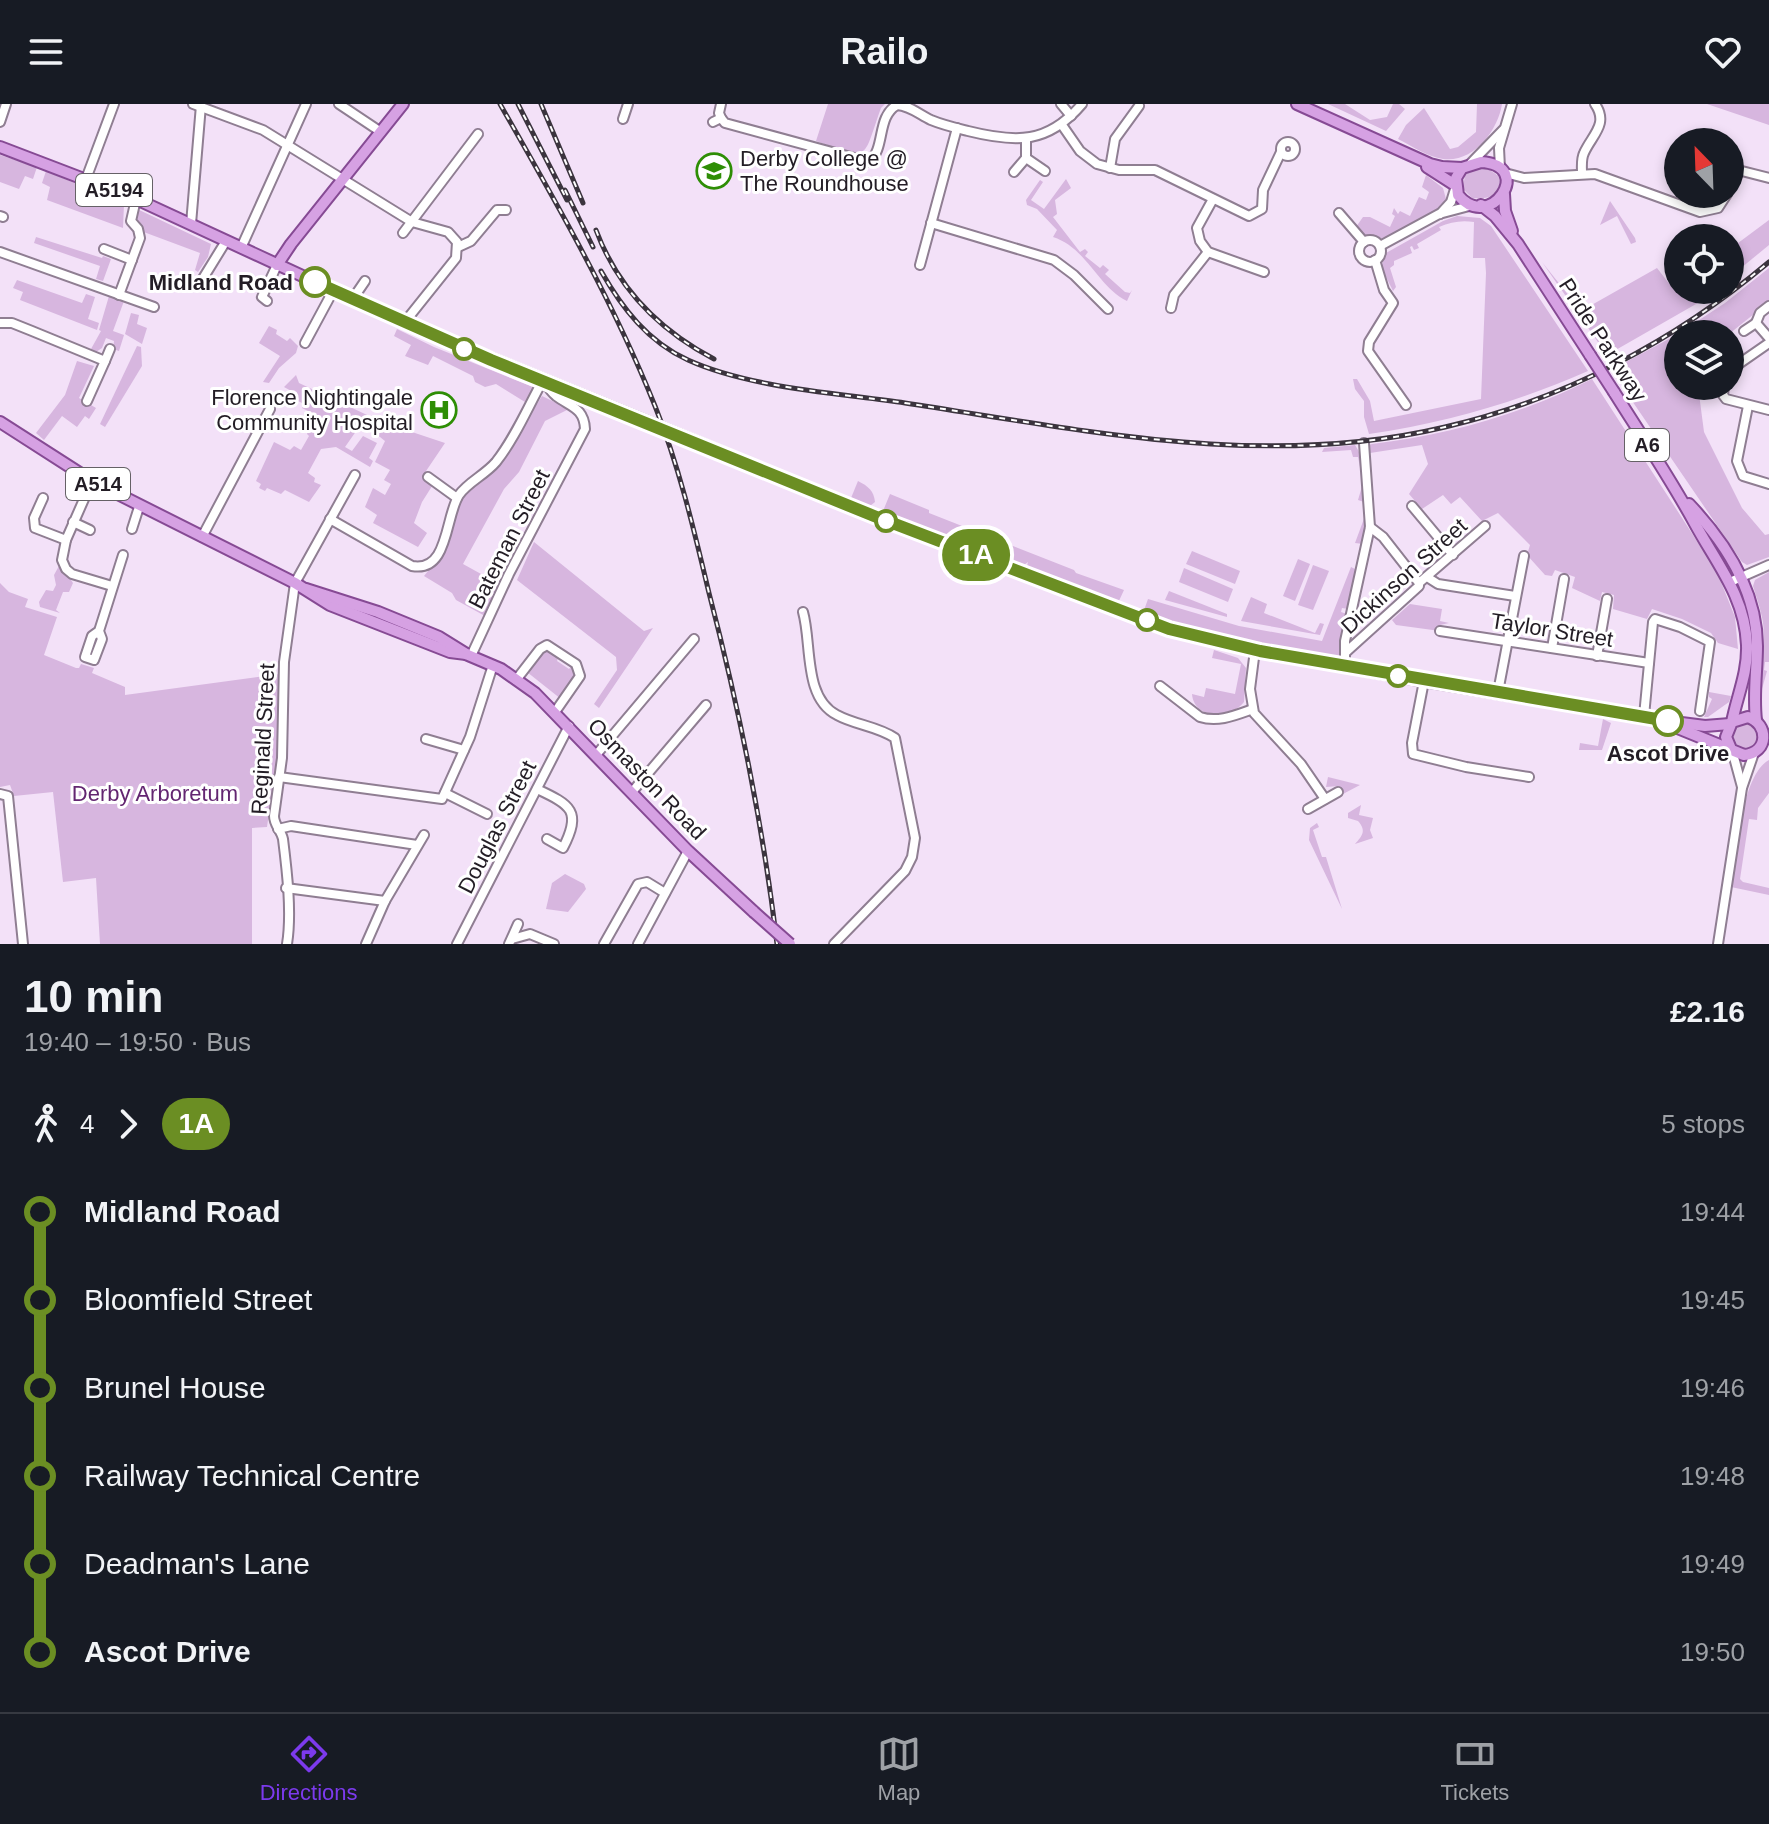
<!DOCTYPE html>
<meta charset="utf-8">
<style>
body{margin:0;font-family:Helvetica,sans-serif;background:#20242c;color:#f1f3f6;height:100vh;display:flex;flex-direction:column;font-size:30px;white-space:nowrap}
*{box-sizing:border-box;margin:0}
p{font-size:26px;color:#9ea1a6}
.icon{flex:none;width:44px;height:44px;fill:none;stroke:currentColor;stroke-width:2;stroke-linecap:round;stroke-linejoin:round}
.map{position:relative;height:840px;overflow:hidden}
.sheet{display:flex;flex-direction:column;background:#171b24;flex:1}
.sheet>*{flex:none}
.badge{padding:0 16px;border-radius:26px;font-size:28px;line-height:52px}
.needle{width:52px;rotate:337deg}
.controls{position:absolute;left:1664px;top:24px;display:grid;gap:16px}
.controls a{display:grid;place-items:center;width:80px;height:80px;border-radius:50%;background:#171b24;box-shadow:0 4px 12px #0003;font-size:40px}
.map>.badge{position:absolute;translate:-50% -50%;box-shadow:0 0 0 4px #fff}
.legs{display:flex;align-items:center;gap:12px;height:88px;padding:0 24px;font-size:26px}
.legs p{margin-inline-start:auto}
.overview{display:flex;align-items:center;justify-content:space-between;height:136px;padding:0 24px}
h1{font-size:44px;font-weight:700;line-height:60px}
ul{padding:0 24px;list-style:none}
li{display:flex;align-items:center;gap:28px;height:88px;font-size:30px}
li i{display:grid;place-items:center;width:12px;height:100%;margin:0 10px;background:currentColor}
li i::after{content:'';width:20px;height:20px;margin:-10px;border:6px solid;border-radius:50%;background:#171b24}
li p{margin-inline-start:auto}
li:first-child i{background:linear-gradient(#0000 50%,currentColor 0)}
li:last-child i{background:linear-gradient(currentColor 50%,#0000 0)}
header{display:flex;justify-content:space-between;align-items:center;height:104px;padding:0 24px;background:#171b24;font-size:36px;font-weight:700}
.dock{display:flex;justify-content:space-around;align-items:center;height:112px;border-top:2px solid #363941;background:#171b24;font-size:22px;color:#9ea1a6}
.dock a{display:grid;justify-items:center;gap:4px}
.dock .current{color:#7c3aed}
.map>svg:first-child{display:block}
.green{fill:#d7b6df}
.lines{fill:none;stroke-linecap:round;stroke-linejoin:round}
.minor-casing{stroke:#8f7e92;stroke-width:12}
.major-casing{stroke:#864a94;stroke-width:14}
.minor{stroke:#fff;stroke-width:8}
.major{stroke:#d6a1e3;stroke-width:10}
.rail-casing{stroke:#3b343e;stroke-width:5}
.rail{stroke:#fff;stroke-width:2;stroke-dasharray:6;stroke-linecap:butt}
.major-bridge-casing{stroke:#864a94;stroke-width:14;stroke-linecap:butt}
.major-bridge{stroke:#d6a1e3;stroke-width:10}
.line-1-casing{stroke:#fff;stroke-width:18}
.line-1{stroke:#6b8e23;stroke-width:12}
.stop-1-dot{fill:#fff;stroke:#6b8e23;stroke-width:4}
.labels{text-anchor:middle;dominant-baseline:central;stroke-width:6;stroke-linejoin:round;paint-order:stroke}
.shield{fill:#fff;stroke:#656166;stroke-width:2}
.shield-label{font-size:20px;font-weight:bold;fill:#231d25}
.poi-label{font-size:22px;fill:#231d25;stroke:#fff;text-anchor:start}
.stop-label{font-size:22px;font-weight:bold;fill:#231d25;stroke:#fff;text-anchor:end}
.street-label{font-size:22px;fill:#231d25;stroke:#fff}
.park-label{font-size:22px;fill:#632671;stroke:#fff}
</style>
<header><svg class="icon" aria-label="menu" viewBox="0 0 24 24"><path d="M4 6h16M4 12h16M4 18h16"/></svg>Railo<svg class="icon" aria-label="heart" viewBox="0 0 24 24"><path d="M12 20l-8-8c-3-5 5-10 8-4 3-6 11-1 8 4z"/></svg></header>
<div class="map">
<svg width="1769" height="840" viewBox="0 0 1769 840">
<rect width="100%" height="100%" fill="#f3e1f8"/>
<g class="green">
<path d="M828 0H885L881 4C862 56 872 57 816 37Z"/>
<path d="M1328 0H1345L1370 16 1387 13 1393 0H1399L1405 5 1386 27Z"/>
<path d="M1477 0H1502C1498 26 1474 59 1443 55 1428 53 1412 42 1398 35L1406 21 1424 4 1450 45 1458 43 1476 28Z"/>
<path d="M1707 0H1769V21Z"/>
<path d="M0 51 37 63 33 75 25 72 19 85 0 78Z"/>
<path d="M1487 64 1500 73C1505 93 1488 95 1472 94L1463 85 1465 70 1474 65Z"/>
<path d="M46 67 124 100 123 124 47 96 50 83 42 79Z"/>
<path d="M1426 71 1443 84 1446 95 1443 101C1422 115 1377 153 1356 123L1363 113H1370L1390 123 1395 112 1392 110 1394 104 1398 110 1400 107 1410 112 1419 93 1426 96 1429 88 1422 83Z"/>
<path d="M1066 75 1071 84 1055 96 1057 110 1053 113 1080 148 1085 145 1088 148 1085 152 1100 164 1103 161 1109 166 1105 170 1125 188 1130 189 1132 186 1127 197C1097 182 1087 144 1053 133L1057 126 1037 105 1027 101 1026 96 1040 76 1043 78 1031 96 1044 105Z"/>
<path d="M1610 97 1635 134 1636 138 1631 140 1617 112 1600 121Z"/>
<path d="M135 104 211 140 208 153 198 168 195 166 200 149 141 127 135 113Z"/>
<path d="M1457 112 1480 114 1491 122 1588 267C1514 299 1449 318 1369 330L1364 313V297L1355 285 1353 275H1357L1370 297 1374 317 1481 295 1486 169 1485 154H1473L1474 118C1461 116 1451 118 1439 123L1441 126 1417 140 1419 144 1414 146 1412 142 1410 143 1412 149 1394 157V161L1390 164 1396 183 1393 187 1381 163 1386 149 1443 117Z"/>
<path d="M1769 116V141L1730 173V145Z"/>
<path d="M36 133 102 154 103 152 111 155 103 177 96 175 100 162 34 139Z"/>
<path d="M1542 158 1581 207 1657 164 1674 186 1678 183V186H1715L1703 196 1607 251Z"/>
<path d="M1769 164V198L1729 230H1678L1725 199Z"/>
<path d="M17 176 82 199 86 190 95 193 88 215 99 219 97 226 20 196 23 188 13 184Z"/>
<path d="M109 192 124 197 113 227 124 231 119 247 113 245 114 237 106 234 102 244 96 248 91 245 101 227 99 226Z"/>
<path d="M131 209 139 211 137 220 147 224 142 240 125 230Z"/>
<path d="M269 222 277 226 276 230 287 237 290 234 298 242 296 249 279 264 269 279 263 278 280 252 259 239Z"/>
<path d="M397 225 434 243 533 283 525 298 496 280 485 283 475 278 473 272 433 252 428 261 405 252 411 241 394 232Z"/>
<path d="M1678 230V282H1698L1704 328 1742 404 1765 431 1769 430V453L1747 461 1742 458 1611 266Z"/>
<path d="M137 242 141 243 142 262 105 323 100 320Z"/>
<path d="M77 257 94 262 79 294 96 304 89 315 85 312 77 323 62 312 44 336 36 329 65 291Z"/>
<path d="M296 271 299 279 382 318 445 339 424 370 434 379 422 398 414 419 427 429 418 443 373 419 377 411 365 403 373 384 385 391 391 380 384 376 390 366 375 358 385 337 370 325 368 329 359 323 345 343 352 347 363 332 377 339 369 354 373 357 370 363 336 343 321 345 308 369 315 374 314 378 321 381 309 398 285 386 281 390 267 384 265 387 259 384 261 380 256 377 274 338 290 346 294 342 301 346 309 332 307 330 310 321 306 319 310 308 302 304 304 300 296 296 297 294 292 291 293 288 284 283Z"/>
<path d="M1592 275 1717 468 1735 513 1738 545 1718 539 1711 529 1682 515 1652 505 1647 515 1613 505 1614 491 1602 488 1600 497 1572 484 1575 473 1555 466 1552 472 1545 471 1527 451 1530 441 1498 409 1482 417 1460 393 1451 400 1443 391 1422 405 1409 390 1428 360 1422 341 1370 349 1369 341 1372 340C1449 331 1522 310 1592 275Z"/>
<path d="M542 292 569 305 545 317 519 368 504 385 463 460 501 481 485 512 456 496 452 489 424 472 433 461 460 395 500 359Z"/>
<path d="M1355 341C1371 364 1369 413 1363 440L1355 439 1365 412 1364 398 1358 396 1363 379 1358 353H1353L1351 346 1322 348 1324 344Z"/>
<path d="M858 377C868 382 874 387 875 398L870 402 851 394Z"/>
<path d="M890 390 929 406V409L1074 466 1076 469 1124 486 1118 499 1027 462 1028 458 1024 461 883 407Z"/>
<path d="M534 438 644 527 653 524 599 604 594 600 617 566 616 553 517 476Z"/>
<path d="M1192 447 1240 467 1235 480 1186 460Z"/>
<path d="M1298 455 1310 460 1295 497 1283 492Z"/>
<path d="M60 460 73 479 69 488H63L56 506 60 509 40 503 39 498 46 486 53 487 56 481 54 471Z"/>
<path d="M1313 461 1329 467 1313 506 1298 501Z"/>
<path d="M1351 463 1357 466 1348 505 1342 504 1341 508 1347 510 1338 556 1197 526 1143 509 1148 495 1239 522 1322 537Z"/>
<path d="M1184 464 1233 485 1228 498 1179 478Z"/>
<path d="M1769 468V558H1765L1764 566 1767 567 1762 585 1758 584 1761 543C1769 526 1758 499 1753 482L1755 476Z"/>
<path d="M0 479 9 488 28 495 25 503 57 513 44 551 76 564H79L81 560 94 564 92 569 125 583V591L280 570 277 654 267 723 252 724V840H100L96 774 63 778 53 688 14 692 10 681 0 683Z"/>
<path d="M1169 487 1227 510V513L1165 496Z"/>
<path d="M1251 493 1267 500 1264 509 1315 529 1320 519 1324 520 1320 531 1241 517Z"/>
<path d="M1410 500 1442 505 1440 517 1449 519 1440 521V527L1396 521 1392 516Z"/>
<path d="M550 544 559 552 557 557 569 565 572 561 576 570 561 595 527 568 542 547Z"/>
<path d="M1214 546 1238 554 1246 564 1244 598C1231 615 1194 616 1192 590L1204 593 1206 584 1235 590 1241 560 1212 554Z"/>
<path d="M1709 588 1731 592 1729 598 1708 613H1704L1712 595 1709 593Z"/>
<path d="M1603 615 1611 619 1602 646H1579L1580 639 1598 642Z"/>
<circle cx="1746" cy="632" r="13"/>
<path d="M1769 656V689L1758 704 1757 716 1749 715 1740 775 1743 778 1769 784V791L1731 783C1736 753 1741 671 1769 656Z"/>
<path d="M1328 673 1360 681 1343 690 1339 682 1326 683Z"/>
<path d="M1361 701 1359 711 1373 714 1370 726 1373 734 1355 740C1362 732 1367 727 1358 717L1348 714V709Z"/>
<path d="M1317 719 1319 723 1313 726 1322 753H1326L1342 805 1309 736 1310 724Z"/>
<path d="M565 770 584 780 586 785 568 808 546 805 552 779Z"/>
</g>
<g class="lines">
<defs>
<g id="minor">
<path d="M193 0 263 26 412 118 448 128 457 138 456 154 404 219"/>
<path d="M339 0 381 28"/>
<path d="M1061 0 1071 12"/>
<path d="M721 14 725 19 869 58C886 44 876 13 897 1 911 2 920 11 931 16 943 21 956 24 968 27 1016 39 1048 40 1082 0"/>
<path d="M623 15 628 0"/>
<path d="M0 18 6 0"/>
<path d="M713 18 721 14 719 9 721 0"/>
<path d="M1062 21 1080 47 1097 60 1119 66H1155L1249 112 1262 105 1263 86 1281 48"/>
<circle cx="1288" cy="45" r="7"/>
<path d="M1026 54 1045 67"/>
<path d="M1471 59 1503 26"/>
<path d="M1110 64 1115 35 1139 2"/>
<path d="M1500 64 1499 44 1512 0"/>
<path d="M1730 64 1769 74"/>
<path d="M1014 68 1026 54V35"/>
<path d="M1505 69 1524 74 1595 70 1700 108 1718 104 1727 90"/>
<path d="M1582 69C1582 62 1581 55 1584 49 1592 31 1609 20 1595 0"/>
<path d="M86 75 114 0"/>
<path d="M1730 80 1735 65"/>
<path d="M1213 95 1197 124 1200 137 1208 148 1264 168"/>
<path d="M1339 109 1364 138"/>
<path d="M1440 110 1451 98 1455 85"/>
<path d="M0 112 3 113"/>
<path d="M931 119 1054 156 1074 171 1108 205"/>
<path d="M191 120 201 1"/>
<path d="M403 129 478 30"/>
<circle cx="1370" cy="147" r="11"/>
<path d="M1380 142 1439 110 1473 101"/>
<path d="M458 143 471 137 497 106H506"/>
<path d="M241 144 306 0"/>
<path d="M104 145 132 156"/>
<path d="M0 148 154 203"/>
<path d="M1375 156 1384 186 1393 199 1369 238 1368 247 1406 301"/>
<path d="M920 161 957 24"/>
<path d="M202 176 226 137"/>
<path d="M119 191 140 134 138 125 131 117 136 95"/>
<path d="M352 196 365 177"/>
<path d="M267 197 262 193 277 161"/>
<path d="M1171 204 1174 191 1208 148"/>
<path d="M0 219H12L32 227 105 257 87 297"/>
<path d="M1756 219 1760 209 1769 202"/>
<path d="M1744 227 1756 219 1769 234"/>
<path d="M305 239 333 187"/>
<path d="M105 257 110 245"/>
<path d="M1730 266 1769 239"/>
<path d="M1724 282 1723 291 1726 295 1769 306"/>
<path d="M1748 302 1737 357 1743 372 1769 380"/>
<path d="M428 373 457 394"/>
<path d="M92 377 66 436 62 456 66 465 72 470 112 482"/>
<path d="M43 394 34 414 35 424 66 436"/>
<path d="M1412 402 1453 451"/>
<path d="M330 415 412 462C449 469 445 412 459 391 468 378 485 371 496 358 515 334 528 303 543 276 547 282 551 288 556 292 571 303 584 304 585 325L509 470 471 552"/>
<path d="M73 418 90 426"/>
<path d="M1370 423 1383 433 1419 479"/>
<path d="M132 425 139 403"/>
<path d="M202 433 270 305"/>
<path d="M1427 473 1438 480 1515 492"/>
<path d="M1730 478 1769 461"/>
<path d="M803 508C812 539 803 594 837 611 855 621 877 622 895 634L915 734 912 753 905 767 834 840"/>
<path d="M99 527 92 532 85 553 94 556 102 535 99 527 123 451"/>
<path d="M1440 527 1649 559"/>
<path d="M1552 544 1564 475"/>
<path d="M1255 546 1250 585 1254 609 1301 660 1325 695"/>
<path d="M1346 548 1419 482V479L1485 422"/>
<path d="M1597 552 1607 495"/>
<path d="M1345 561V537L1370 423 1364 339"/>
<path d="M516 576 540 545 547 541 576 560 580 572 555 608"/>
<path d="M1424 577 1412 639 1413 650 1466 663 1529 673"/>
<path d="M1160 582 1200 613C1218 619 1236 611 1253 605"/>
<path d="M1498 588 1524 452"/>
<path d="M1644 612 1653 518 1655 515 1680 523 1710 538 1700 607"/>
<path d="M426 635 464 646"/>
<path d="M1732 646 1742 683"/>
<path d="M596 651 694 535"/>
<path d="M279 673 442 695 470 633 493 561"/>
<path d="M537 685C571 701 582 707 563 744L547 735"/>
<path d="M632 688 706 601"/>
<path d="M445 689 487 710"/>
<path d="M0 690 8 692 23 840"/>
<path d="M1308 705 1338 688"/>
<path d="M278 725 291 722 417 741"/>
<path d="M286 784 385 797"/>
<path d="M512 835 530 830 554 840"/>
<path d="M287 840C292 809 287 767 283 735 281 726 274 721 274 712L282 654 284 558 295 479 355 371"/>
<path d="M366 840 385 797 424 731"/>
<path d="M457 840 569 622"/>
<path d="M509 840 518 820"/>
<path d="M604 840 638 780 647 778 665 789"/>
<path d="M638 840 688 747"/>
<path d="M1718 840 1742 684 1754 649"/>
</g>
<g id="major">
<path d="M1297 0 1430 60 1442 63 1462 64"/>
<path d="M0 43 136 95 404 219 638 314"/>
<path d="M1481 58C1536 61 1490 130 1458 91L1456 74 1462 64Z"/>
<path d="M1427 63 1455 81"/>
<path d="M1504 90 1505 107 1512 127"/>
<path d="M1481 101 1495 112 1518 140 1590 251"/>
<path d="M277 161 291 140 403 0"/>
<path d="M1614 288C1641 331 1670 374 1694 418 1716 459 1745 492 1747 541 1748 569 1737 592 1732 618"/>
<path d="M0 318 92 377 295 479 330 501 450 548 466 550"/>
<path d="M689 335 874 412 1169 525 1260 547 1424 577 1658 616 1705 622 1730 620"/>
<path d="M1689 400C1725 438 1757 487 1757 542 1757 567 1753 590 1756 616"/>
<path d="M306 485 378 508 439 533 468 551 501 565 535 589 688 747 754 808"/>
<path d="M1663 618 1744 651C1769 649 1769 620 1748 613L1732 618 1726 633 1731 645"/>
</g>
</defs>
<use href="#minor" class="minor-casing"/>
<use href="#major" class="major-casing"/>
<use href="#minor" class="minor"/>
<use href="#major" class="major"/>
<defs>
<g id="rail">
<path d="M500 0C556 98 613 197 655 302 679 362 694 426 709 489 739 604 763 721 777 840"/>
<path d="M518 0 567 96"/>
<path d="M541 0 583 99"/>
<path d="M565 86 593 143"/>
<path d="M596 126C618 185 659 226 714 255"/>
<path d="M601 167C622 204 648 238 688 256 750 284 837 289 905 299 1084 326 1265 366 1445 323 1565 295 1675 237 1769 158"/>
</g>
</defs>
<use href="#rail" class="rail-casing"/>
<use href="#rail" class="rail"/>
<defs>
<g id="major-bridge">
<path d="M1590 251 1614 288"/>
<path d="M638 314 689 335"/>
<path d="M754 808 790 840"/>
</g>
</defs>
<use href="#major-bridge" class="major-bridge-casing"/>
<use href="#major-bridge" class="major-bridge"/>
</g>
<g class="lines">
<defs>
<path id="line-1" d="M315 178 491 256 874 412 1169 525 1260 547 1668 617"/>
</defs>
<use href="#line-1" class="line-1-casing"/>
<use href="#line-1" class="line-1"/>
</g>
<defs>
<symbol id="university-ring" viewBox="-11 -11 22 22"><circle r="9.5" fill="#fff" stroke="#2e8e05" stroke-width="1.5"/><path d="M0-5L7-2L0 1L-7-2ZM-4 1L0 2.5L4 1V4Q0 6-4 4Z" fill="#2e8e05"/></symbol>
<symbol id="hospital-ring" viewBox="-11 -11 22 22"><circle r="9.5" fill="#fff" stroke="#2e8e05" stroke-width="1.5"/><path d="M-5-5h3v3.5h4V-5h3V5h-3V1.5h-4V5h-3Z" fill="#2e8e05"/></symbol>
</defs>
<g fill-rule="evenodd">
<use href="#university-ring" x="694" y="47" width="40" height="40"/>
<use href="#hospital-ring" x="419" y="286" width="40" height="40"/>
</g>
<g class="stop-1-dot">
<circle cx="315" cy="178" r="14"/>
<circle cx="464" cy="245" r="10"/>
<circle cx="886" cy="417" r="10"/>
<circle cx="1147" cy="516" r="10"/>
<circle cx="1398" cy="572" r="10"/>
<circle cx="1668" cy="617" r="14"/>
</g>
<g class="labels">
<g class="shield">
<rect x="76" y="70" width="76" height="32" rx="6"/>
<rect x="1625" y="325" width="44" height="32" rx="6"/>
<rect x="66" y="364" width="64" height="32" rx="6"/>
</g>
<g class="shield-label">
<text x="114" y="86">A5194</text>
<text x="1647" y="341">A6</text>
<text x="98" y="380">A514</text>
</g>
<g class="poi-label">
<text x="740" y="54">Derby College @<tspan x="740" dy="25">The Roundhouse</tspan></text>
<text x="413" y="293" text-anchor="end">Florence Nightingale<tspan x="413" dy="25">Community Hospital</tspan></text>
</g>
<g class="stop-label">
<text x="293" y="178">Midland Road</text>
<text x="1668" y="649" text-anchor="middle">Ascot Drive</text>
</g>
<g class="street-label">
<text transform="translate(1603 236) rotate(57)">Pride Parkway</text>
<text transform="translate(509 435) rotate(-63)">Bateman Street</text>
<text transform="translate(1404 472) rotate(-42)">Dickinson Street</text>
<text transform="translate(1552 526) rotate(9)">Taylor Street</text>
<text transform="translate(263 635) rotate(-87)">Reginald Street</text>
<text transform="translate(647 675) rotate(46)">Osmaston Road</text>
<text transform="translate(497 723) rotate(-63)">Douglas Street</text>
</g>
<g class="park-label">
<text x="155" y="689">Derby Arboretum</text>
</g>
</g>
</svg>
<div class="controls">
<a><svg class="needle" viewBox="-14 -14 28 28"><path d="M0-13l5 13h-10z" fill="#e53935"/><path d="M0 13l5-13h-10z" fill="#9ea1a6"/></svg></a>
<a><svg class="icon" aria-label="locate" viewBox="0 0 24 24"><circle cx="12" cy="12" r="6"/><path d="M12 2v4M12 18v4M2 12h4M18 12h4"/></svg></a>
<a><svg class="icon" aria-label="layers" viewBox="0 0 24 24"><path d="M12 4l9 5-9 5-9-5zM3 14l9 5 9-5"/></svg></a>
</div>
<b class="badge" style="left:976px;top:451px;background:#6b8e23;color:#fff">1A</b>
</div>
<section class="sheet">
<div class="overview"><div><h1>10 min</h1><p>19:40 – 19:50 · Bus</p></div><b>£2.16</b></div>
<div class="legs"><svg class="icon" aria-label="walk" viewBox="0 0 24 24"><circle cx="13" cy="4" r="2"/><path d="M13 8l-2 6 4 7M11 14l-3 7M7 12l3-4h3l4 4"/></svg>4<svg class="icon" aria-label="forward" viewBox="0 0 24 24"><path d="M9 5l7 7-7 7"/></svg><b class="badge" style="background:#6b8e23;color:#fff">1A</b><p>5 stops</p></div>
<ul>
<li><i style="color:#6b8e23"></i><b>Midland Road</b><p>19:44</p></li>
<li><i style="color:#6b8e23"></i><span>Bloomfield Street</span><p>19:45</p></li>
<li><i style="color:#6b8e23"></i><span>Brunel House</span><p>19:46</p></li>
<li><i style="color:#6b8e23"></i><span>Railway Technical Centre</span><p>19:48</p></li>
<li><i style="color:#6b8e23"></i><span>Deadman's Lane</span><p>19:49</p></li>
<li><i style="color:#6b8e23"></i><b>Ascot Drive</b><p>19:50</p></li>
</ul>
</section>
<nav class="dock">
<a class="current"><svg class="icon" aria-label="directions" viewBox="0 0 24 24"><path d="M12 3l9 9-9 9-9-9zM9 14v-3h6M13 9l2 2-2 2"/></svg>Directions</a>
<a><svg class="icon" aria-label="map" viewBox="0 0 24 24"><path d="M3 6l6-2 6 2 6-2v14l-6 2-6-2-6 2zM9 4v14M15 6v14"/></svg>Map</a>
<a><svg class="icon" aria-label="tickets" viewBox="0 0 24 24"><path d="M3 7h18v10H3zM15 7v10"/></svg>Tickets</a>
</nav>
